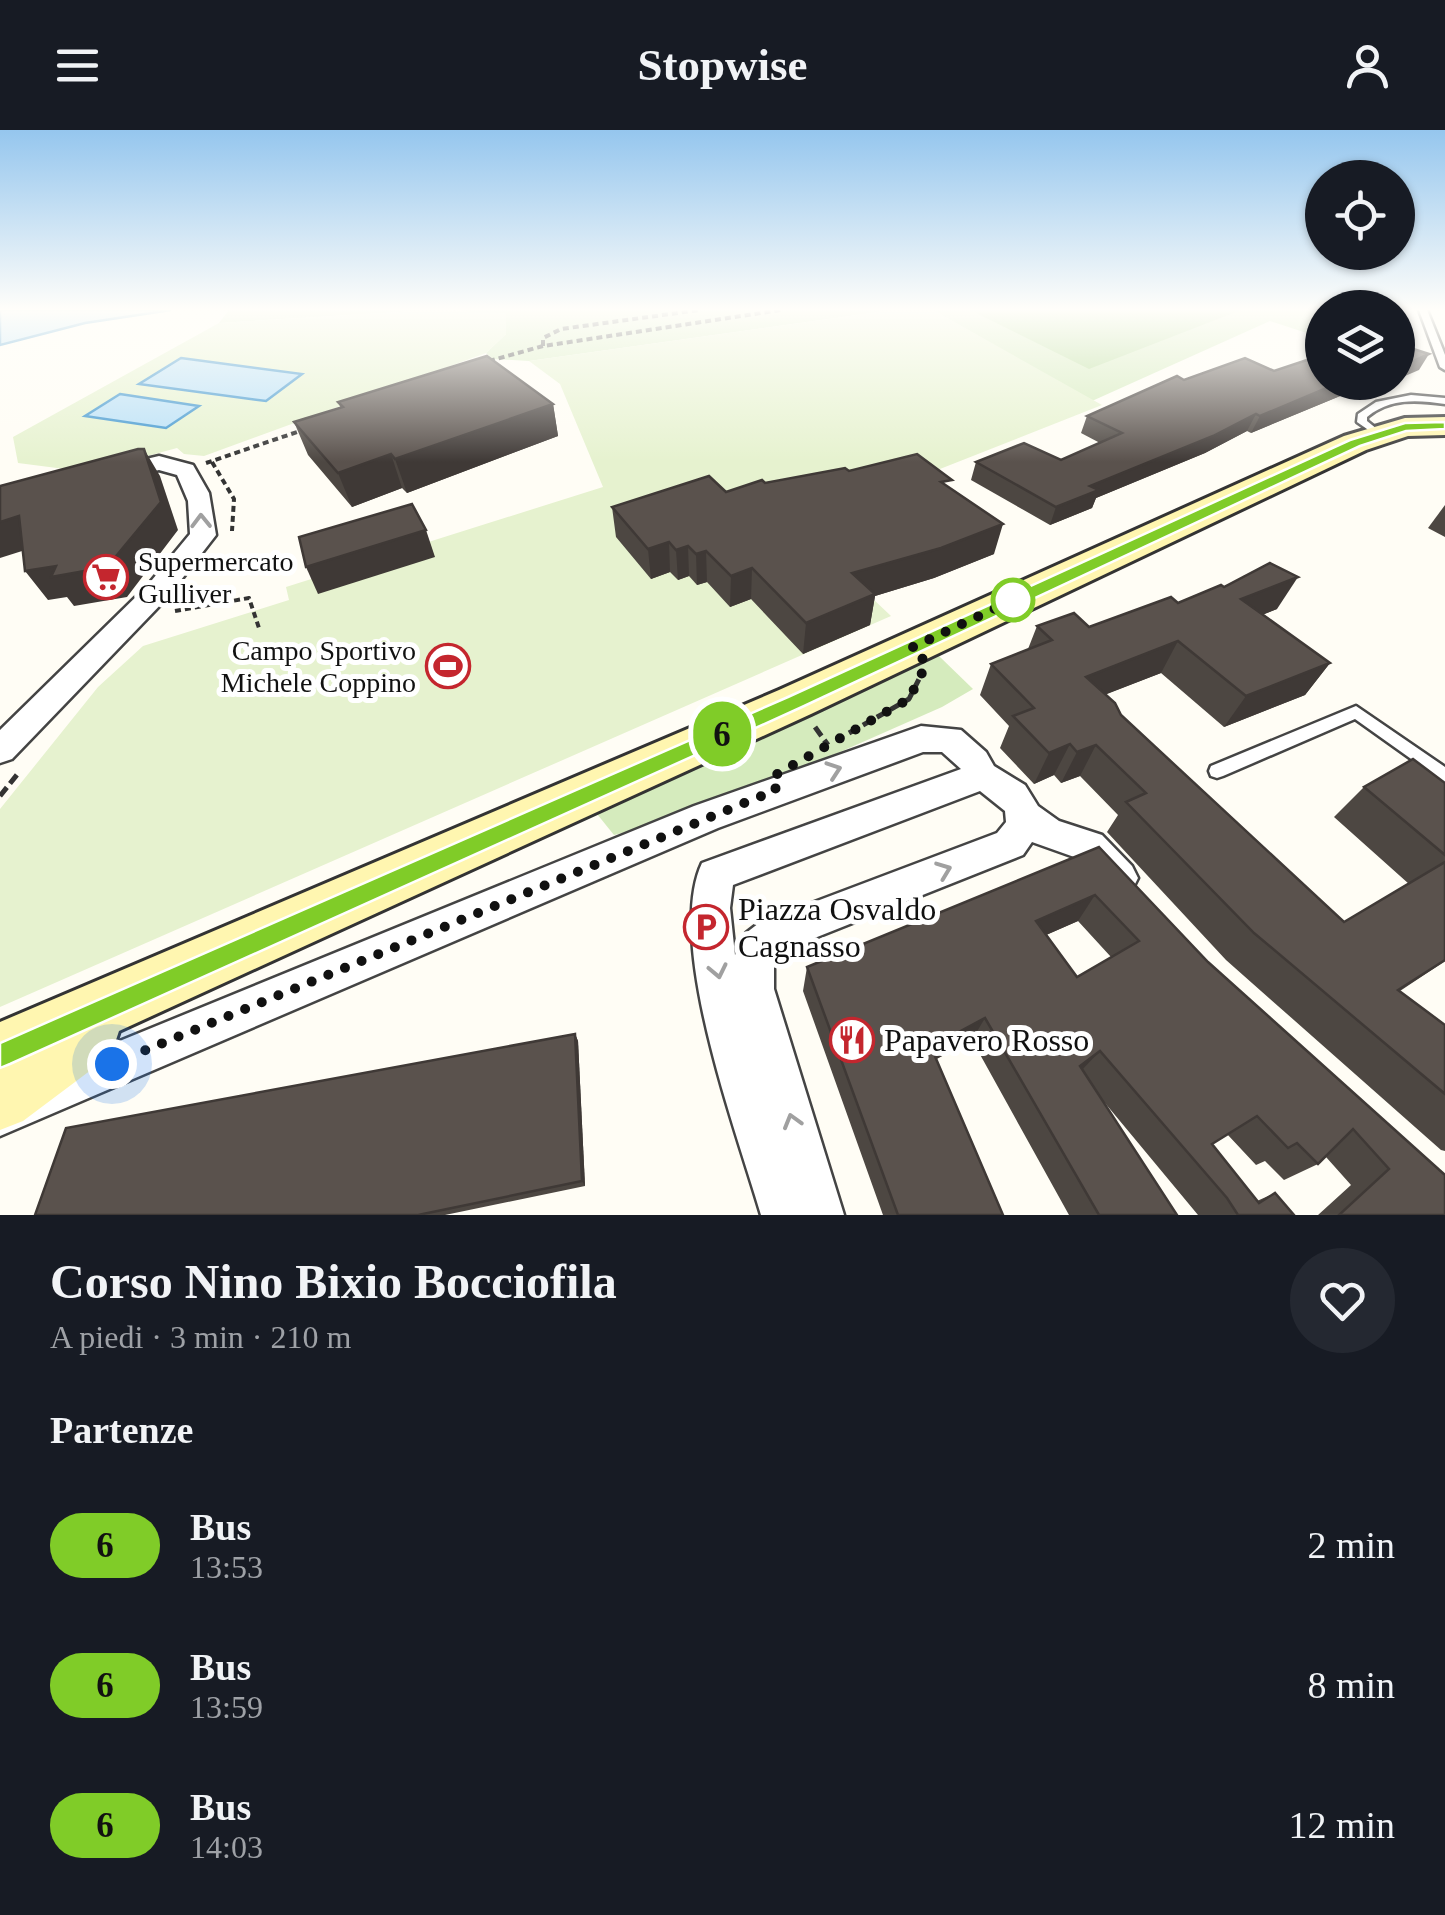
<!DOCTYPE html>
<html lang="it">
<meta charset="utf-8">
<style>
body{margin:0;font-family:Georgia,serif;background:#242831;color:#f1f3f6;height:100vh;display:flex;flex-direction:column;font-size:38px;white-space:nowrap}
*{box-sizing:border-box;margin:0}
p{font-size:32px;color:#9ea1a6}
.icon{flex:none;width:55px;height:55px;fill:none;stroke:currentColor;stroke-width:2;stroke-linecap:round;stroke-linejoin:round}
.map{position:relative;height:1085px;overflow:hidden}
.panel{display:flex;flex-direction:column;background:#171b24;flex:1}
.panel>*{flex:none}
.badge{padding:0 20px;border-radius:32px;font-size:35px;line-height:65px}
.tools{position:absolute;left:1305px;top:30px;display:grid;gap:20px}
.tools a{display:grid;place-items:center;width:110px;height:110px;border-radius:50%;background:#171b24;box-shadow:0 2px 8px #0004;font-size:50px}
.you{position:absolute;width:50px;height:50px;margin:-25px;border:8px solid #fff;border-radius:50%;background:#1a73e8;box-shadow:0 0 0 15px #1a73e833}
.map>.badge{position:absolute;translate:-50% -50%;box-shadow:0 0 0 5px #fff}
h2{padding:0 50px;font-size:38px;line-height:90px}
.round{display:grid;place-items:center;flex:none;width:105px;height:105px;border-radius:52px;background:#242831}
.head{display:flex;align-items:center;justify-content:space-between;height:170px;padding:0 50px}
h1{font-size:48px;font-weight:600;line-height:75px}
ul{padding:0;list-style:none}
li{display:flex;align-items:center;gap:30px;height:140px;padding:0 50px}
li div{flex:1}
li b{display:block;font-size:38px}
li em{font-style:normal}
li .badge{min-width:110px;font-weight:700;text-align:center}
header{display:flex;justify-content:space-between;align-items:center;height:130px;padding:0 50px;background:#171b24;font-size:45px;font-weight:600}
.map>svg:first-child{display:block}
.green{fill:#d5ebbd}
.forest{fill:#b9dc9c}
.pitch{fill:#e6f2cf}
.water{fill:#b9e0f7;stroke:#3f96cf;stroke-width:2.5}
.lines{fill:none;stroke-linecap:round;stroke-linejoin:round}
.lane-casing{stroke:#444;stroke-width:5}
.street-casing{stroke:#444;stroke-width:5}
.secondary-casing{stroke:#333;stroke-width:6}
.path-far1{stroke:#333;stroke-width:4;stroke-dasharray:6 4;stroke-linecap:butt}
.path{stroke:#333;stroke-width:5;stroke-dasharray:11 5;stroke-linecap:butt}
.lane{fill:#fff;fill-rule:evenodd}
.street{fill:#fff;fill-rule:evenodd}
.secondary{fill:#fff6b0;fill-rule:evenodd}
.wall{fill:#4d4742;fill-rule:evenodd}
.shaded-wall{fill:#3f3936}
.building{fill:#5a524d;stroke:#3f3936;stroke-width:2.5;fill-rule:evenodd}
.oneway{stroke:#a0a0a0}
.line{fill:#80cc28;stroke:#fff;stroke-width:2.5}
.walk{stroke:#111;stroke-width:10;stroke-dasharray:0 18}
.stop-dot{fill:#fff;stroke:#80cc28;stroke-width:5}
.labels{text-anchor:middle;dominant-baseline:central;stroke-width:10;stroke-linejoin:round;paint-order:stroke}
.poi-label{font-size:28px;fill:#111;stroke:#fff;text-anchor:start}
.near-poi-label{font-size:32px;fill:#111;stroke:#fff;text-anchor:start}
</style>
<header><svg class="icon" aria-label="menu" viewBox="0 0 24 24"><path d="M4 6h16M4 12h16M4 18h16"/></svg>Stopwise<svg class="icon" aria-label="person" viewBox="0 0 24 24"><circle cx="12" cy="8" r="4"/><path d="M4 21q1-7 8-7t8 7"/></svg></header>
<div class="map">
<svg width="1445" height="1085" viewBox="0 0 1445 1085">
<rect width="100%" height="100%" fill="#fffdf5"/>
<g class="green">
<path d="M229 180H432L219 193Z"/>
<path d="M463 180H893L529 231 493 229 486 223 506 204Z"/>
<path d="M933 180H1322V208L1270 191 1092 271Z"/>
<path d="M939 526 973 559 942 577 702 683 614 705 597 684Z"/>
</g>
<path class="forest" d="M970 180H1241L1089 239Z"/>
<g class="pitch">
<path d="M432 180 506 183V204L486 223 204 326 184 324 177 318 88 342 18 333 13 307 219 193Z"/>
<path d="M893 180H933L1102 275 912 350 777 378 891 486 0 877V679L98 557 143 516 289 470 286 457 603 357 560 254 529 231Z"/>
</g>
<g class="water">
<path d="M0 180H171L85 193 0 215Z"/>
<path d="M181 228 302 244 266 271 139 254Z"/>
<path d="M120 264 199 276 166 298 85 286Z"/>
</g>
<g class="lines">
<defs>
<g id="lane">
<path d="M1419 180H1427L1445 225V240L1440 237Z"/>
<path d="M1411 265 1445 268V274C1417 270 1390 268 1367 287V291L1382 303 1377 306 1357 292 1358 284 1376 272Z"/>
<path d="M1356 576 1445 637V653L1355 589 1223 646 1217 648 1211 646 1209 641 1211 636Z"/>
</g>
<g id="street">
<path d="M159 326 193 335 209 363 216 405 167 468 12 629 0 633V600L147 456 190 404 188 371 177 345 159 340 116 350 105 343 108 338Z"/>
<path d="M921 596 961 600 986 622 994 636 1025 655 1038 676 1059 691 1102 705 1132 736 1138 748 1132 760 1119 765 1106 760 1077 728 1032 712 1023 725 787 819 774 830V859L844 1085H761C737 1002 665 812 702 733L961 639 942 622H923L718 698 0 1006V960L694 676ZM980 661 1005 681 1006 692 997 703 759 793 746 803 735 825 730 778 733 755Z"/>
</g>
<path id="secondary" d="M1445 287V305L1408 306 1366 320 811 584 119 901 111 925 23 991 0 1000V892L779 560 1344 306 1405 288Z"/>
</defs>
<use href="#lane" class="lane-casing"/>
<use href="#street" class="street-casing"/>
<use href="#secondary" class="secondary-casing"/>
<g class="path-far1">
<path d="M543 216V208L561 199 699 180"/>
<path d="M489 231 543 216 781 180"/>
<path d="M212 332 234 369 232 401"/>
<path d="M206 333 300 301"/>
<path d="M175 481 249 468 259 498"/>
</g>
<g class="path">
<path d="M815 597 828 615"/>
<path d="M849 603 909 569 920 547"/>
<path d="M0 666 20 641"/>
</g>
<use href="#lane" class="lane"/>
<use href="#street" class="street"/>
<use href="#secondary" class="secondary"/>
</g>
<g class="wall">
<path d="M1274 241 1322 252H1391L1356 268 1345 264 1251 303 1247 301 1205 323 1096 368 1092 378 1050 395 971 350 976 332 1061 330 1100 313 1081 303 1087 286 1184 250Z"/>
<path d="M338 272 553 274 558 306 407 363 402 358 352 377 308 325 294 292 341 278Z"/>
<path d="M849 341 950 358 994 424 934 448 875 466 870 495 803 524 751 469 730 477 707 452 697 455 689 446 678 450 670 442 651 449 616 407 612 377 726 362 765 353Z"/>
<path d="M1445 375V407L1428 398Z"/>
<path d="M1224 457 1277 479 1262 485 1330 533 1305 565 1224 597 1161 543 1106 564 1121 585 1344 792 1409 754 1334 687 1364 657 1445 653V831L1400 861 1445 895V1021L1441 1020 1226 830 1107 702 1118 685 1080 646 1061 653 1054 645 1034 654 1000 618 1009 596 980 565 991 534 1028 519 1037 496 1089 497 1178 473Z"/>
<path d="M1099 717 1208 832 1445 1085H1318L1351 1055 1326 1027 1318 1034 1284 1050 1265 1031 1256 1035 1227 1004 1212 1014 1257 1071 1275 1063 1294 1085H1198L1100 967 1177 1085H1069L972 910 936 929 1003 1085H883L803 861 807 837ZM1078 791 1111 827 1077 847 1046 805Z"/>
<path d="M575 904 578 911 585 1056 445 1085H35Z"/>
</g>
<g class="shaded-wall">
<path d="M1429 224 1419 240 1398 249V238Z"/>
<path d="M1341 252H1351L1345 264 1251 303 1260 286Z"/>
<path d="M1365 252H1391L1356 268Z"/>
<path d="M553 274 558 306 407 363 395 329Z"/>
<path d="M1256 284 1247 301 1205 323 1096 368 1092 378 1050 395 1056 377 1090 356Z"/>
<path d="M144 319 160 346 178 400 127 467 74 476 67 467 48 470 25 441Z"/>
<path d="M391 324 402 358 352 377 338 343Z"/>
<path d="M19 386 41 415 0 428V392Z"/>
<path d="M1003 394 994 424 934 448 875 466 870 495 803 524 806 493 852 443Z"/>
<path d="M426 400 435 427 318 464 306 437Z"/>
<path d="M669 412 670 442 651 449 648 419Z"/>
<path d="M688 416 689 446 678 450 676 420Z"/>
<path d="M706 421 707 452 697 455 696 424Z"/>
<path d="M752 438 751 469 730 477 731 446Z"/>
<path d="M1298 447 1277 479 1221 501 1241 469Z"/>
<path d="M1178 511 1161 543 1071 578 1086 547Z"/>
<path d="M1330 533 1305 565 1224 597 1246 566Z"/>
<path d="M1070 614 1054 645 1034 654 1049 623Z"/>
<path d="M1096 615 1080 646 1061 653 1077 622Z"/>
<path d="M1095 765 1078 791 1021 816 1036 791Z"/>
<path d="M985 888 972 910 920 938 931 917Z"/>
<path d="M575 904 578 911 585 1056 582 1051Z"/>
<path d="M1100 921 1080 942V936Z"/>
</g>
<g class="building">
<path d="M1398 214 1429 224 1398 238Z"/>
<path d="M1322 222V252H1341L1260 286 1256 284 1213 306 1090 356 1099 360 1056 377 976 332 1024 313 1061 330 1122 303 1087 286 1177 246 1184 250 1245 228 1274 241 1310 229Z"/>
<path d="M487 226 553 274 395 329 391 324 338 343 294 292 343 277 338 272Z"/>
<path d="M138 319H144L161 372 107 437 51 447 56 436 25 441 19 386 0 392V356Z"/>
<path d="M917 324 952 350 941 352 1003 394 941 418 852 443 875 464 806 493 752 438 731 446 706 421 696 424 688 416 676 420 669 412 648 419 612 377 709 346 726 362 762 350 765 353 845 338 849 341Z"/>
<path d="M412 374 426 400 306 437 299 407Z"/>
<path d="M1270 433 1298 447 1241 469 1330 533 1246 566 1178 511 1086 547 1115 573 1121 585 1344 792 1445 732V830L1398 860 1445 895V964L1254 803 1126 672 1146 663 1096 615 1077 622 1070 614 1049 623 1013 586 1034 578 991 534 1052 510 1037 496 1074 483 1089 497 1171 467 1178 473 1221 455 1224 457Z"/>
<path d="M1413 629 1445 653V725L1364 657Z"/>
<path d="M1099 717 1208 832 1445 1045V1085H1339L1389 1039 1353 999 1318 1034 1297 1013 1288 1018 1257 986 1212 1014 1259 1073 1275 1063 1294 1085H1238L1227 1068 1100 921 1080 936 1177 1085H1099L985 888 931 917 1003 1085H898L807 837ZM1095 765 1139 811 1077 847 1036 791Z"/>
<path d="M575 904 582 1051 418 1085H35L66 998Z"/>
</g>
<defs><path id="oneway-chevron" d="M-2-3.5L2.5 0L-2 3.5" fill="none" stroke-width="1.6" stroke-linecap="round" stroke-linejoin="round" transform="scale(2.5)"/></defs>
<g class="oneway">
<use href="#oneway-chevron" transform="translate(201 391) rotate(-91)"/>
<use href="#oneway-chevron" transform="translate(834 640) rotate(-19)"/>
<use href="#oneway-chevron" transform="translate(944 740) rotate(-21)"/>
<use href="#oneway-chevron" transform="translate(718 841) rotate(78)"/>
<use href="#oneway-chevron" transform="translate(792 991) rotate(-106)"/>
</g>
<linearGradient id="sky" x2="0" y2="1"><stop stop-color="#95c6ee"/><stop offset="0.54" stop-color="#fffefa"/><stop offset="1" stop-color="#fffefa" stop-opacity="0"/></linearGradient>
<rect width="1445" height="332" fill="url(#sky)"/>
<path class="line" d="M1445 292V299L1406 301 1360 316 802 577 10 934 0 938V913L788 567 1350 310 1405 293Z"/>
<g class="lines">
<path class="walk" d="M112 934 776 660 772 647 909 569 927 533 911 518 1013 470"/>
</g>
<defs>
<symbol id="supermarket-ring" viewBox="-11 -11 22 22"><circle r="9.5" fill="#fff" stroke="#c4262e" stroke-width="1.5"/><path d="M-6-5.5h2.5l.6 2H6L4.5 2H-2.5L-4.4-4H-6ZM-1.5 3.2a1.3 1.3 0 1 0 .1 0ZM3 3.2a1.3 1.3 0 1 0 .1 0Z" fill="#c4262e"/></symbol>
<symbol id="stadium-ring" viewBox="-11 -11 22 22"><circle r="9.5" fill="#fff" stroke="#c4262e" stroke-width="1.5"/><path d="M0-5a6.5 5 0 1 0 0 10a6.5 5 0 1 0 0-10ZM-3.5-1.8h7v3.6h-7Z" fill="#c4262e"/></symbol>
<symbol id="parking-ring" viewBox="-11 -11 22 22"><circle r="9.5" fill="#fff" stroke="#c4262e" stroke-width="1.5"/><path d="M-3.5-5.5H1a3.5 3.5 0 0 1 0 7H-1V5.5H-3.5ZM-1-3.4V-.6H.8a1.4 1.4 0 0 0 0-2.8Z" fill="#c4262e"/></symbol>
<symbol id="restaurant-ring" viewBox="-11 -11 22 22"><circle r="9.5" fill="#fff" stroke="#c4262e" stroke-width="1.5"/><path d="M-5-6h1v4h1v-4h1v4h1v-4h1v5L-1.5 .5V6h-2V.5L-5-1ZM5-6V6H3V1.5H1.5Q1.5-4 5-6Z" fill="#c4262e"/></symbol>
</defs>
<g fill-rule="evenodd">
<use href="#supermarket-ring" x="81" y="422" width="50" height="50"/>
<use href="#stadium-ring" x="423" y="511" width="50" height="50"/>
<use href="#parking-ring" x="681" y="772" width="50" height="50"/>
<use href="#restaurant-ring" x="827" y="885" width="50" height="50"/>
</g>
<circle class="stop-dot" cx="1013" cy="470" r="20"/>
<g class="labels">
<g class="poi-label">
<text x="138" y="431">Supermercato<tspan x="138" dy="32">Gulliver</tspan></text>
<text x="416" y="520" text-anchor="end">Campo Sportivo<tspan x="416" dy="32">Michele Coppino</tspan></text>
</g>
<g class="near-poi-label">
<text x="738" y="779">Piazza Osvaldo<tspan x="738" dy="37">Cagnasso</tspan></text>
<text x="884" y="910">Papavero Rosso</text>
</g>
</g>
</svg>
<div class="tools">
<a><svg class="icon" aria-label="locate" viewBox="0 0 24 24"><circle cx="12" cy="12" r="6"/><path d="M12 2v4M12 18v4M2 12h4M18 12h4"/></svg></a>
<a><svg class="icon" aria-label="layers" viewBox="0 0 24 24"><path d="M12 4l9 5-9 5-9-5zM3 14l9 5 9-5"/></svg></a>
</div>
<div class="you" style="left:112px;top:934px"></div>
<b class="badge" style="left:722px;top:604px;background:#80cc28;color:#111">6</b>
</div>
<section class="panel">
<div class="head"><div><h1>Corso Nino Bixio Bocciofila</h1><p>A piedi · 3 min · 210 m</p></div><a class="round"><svg class="icon" aria-label="heart" viewBox="0 0 24 24"><path d="M12 20l-8-8c-3-5 5-10 8-4 3-6 11-1 8 4z"/></svg></a></div>
<h2>Partenze</h2>
<ul>
<li><span class="badge" style="background:#80cc28;color:#111">6</span><div><b>Bus</b><p>13:53</p></div><em>2 min</em></li>
<li><span class="badge" style="background:#80cc28;color:#111">6</span><div><b>Bus</b><p>13:59</p></div><em>8 min</em></li>
<li><span class="badge" style="background:#80cc28;color:#111">6</span><div><b>Bus</b><p>14:03</p></div><em>12 min</em></li>
</ul>
</section>
